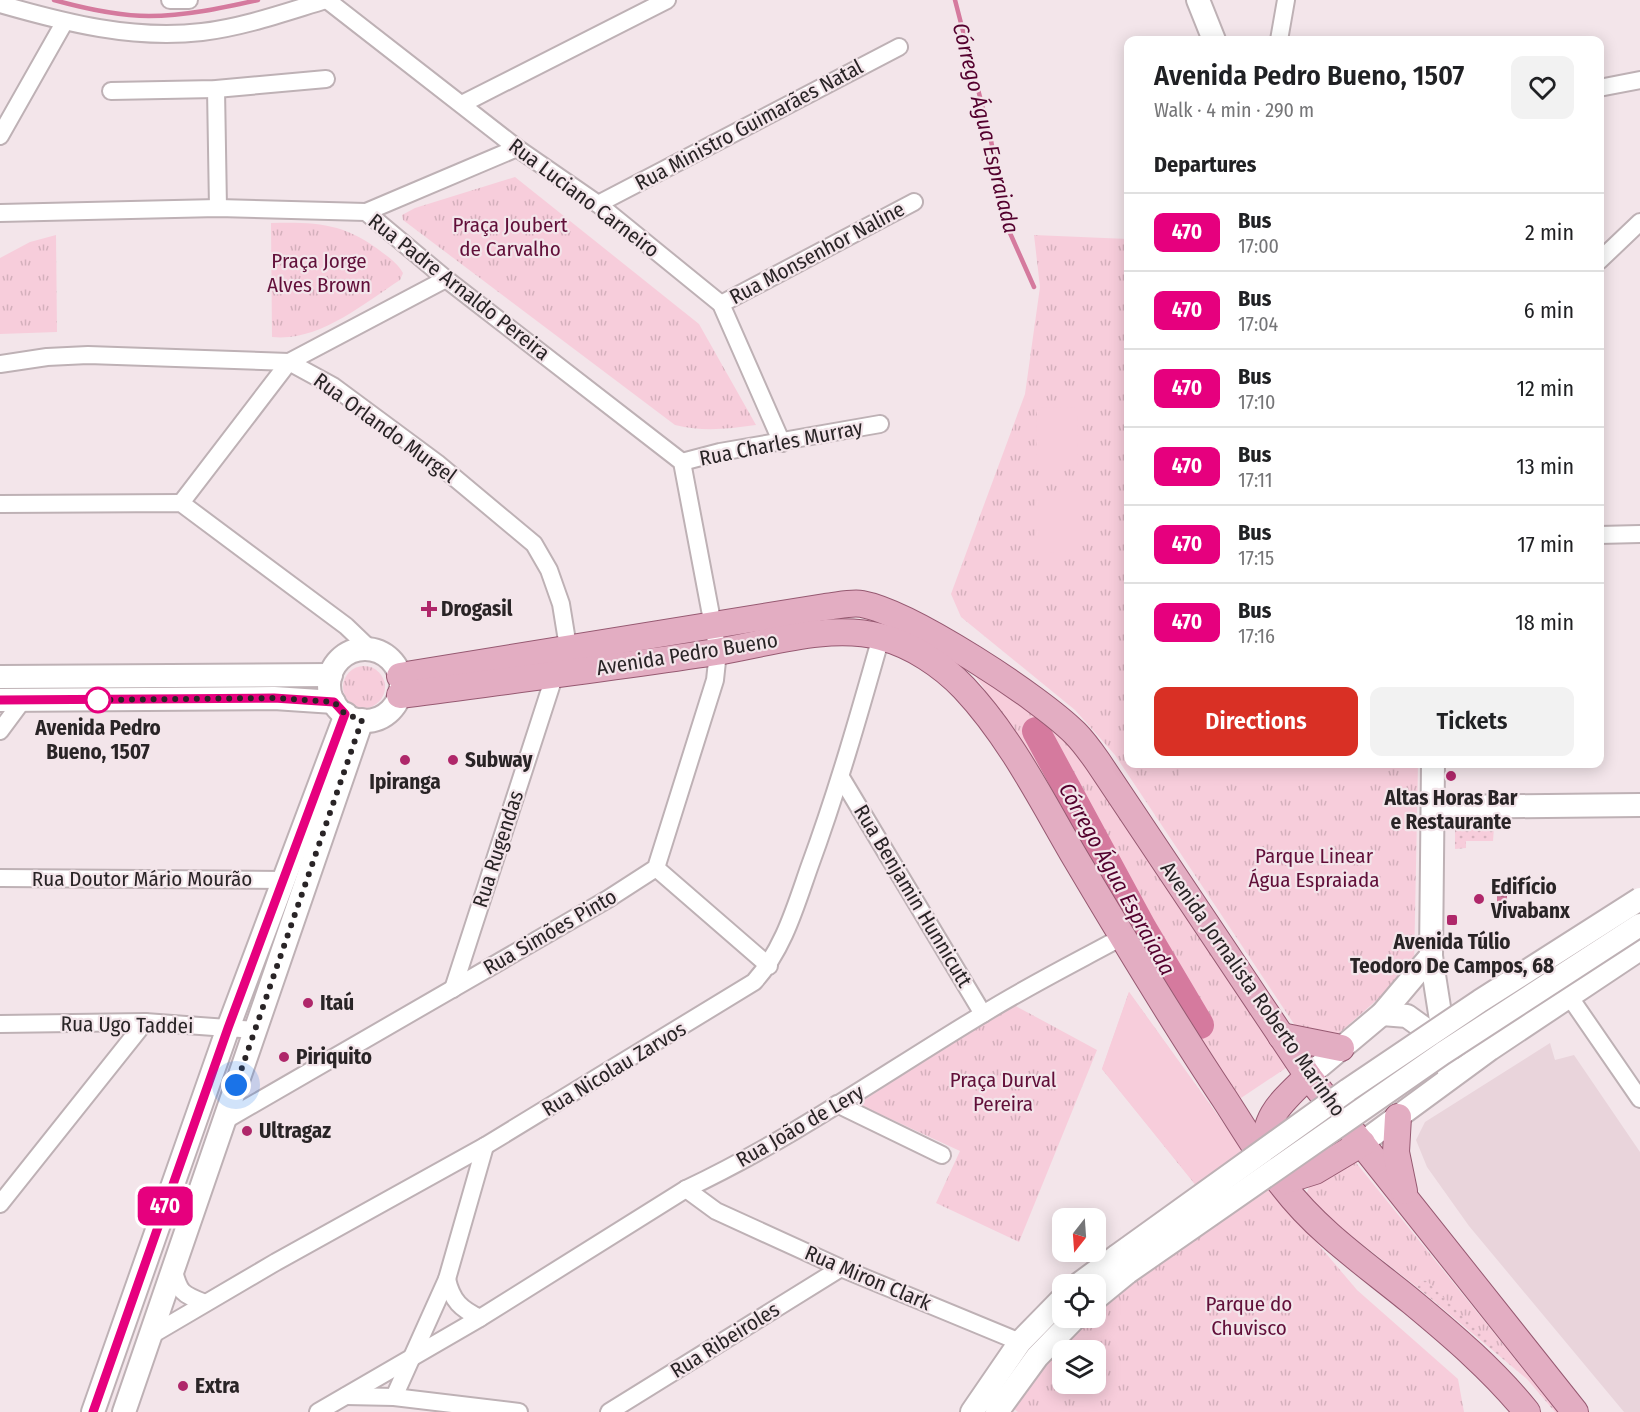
<!DOCTYPE html>
<meta charset="utf-8">
<style>
body{margin:0;font-family:"Fira Sans Condensed",sans-serif;background:#f2f2f2;color:#202124;height:100vh;display:flex;flex-direction:column;font-size:22px;white-space:nowrap}
*{box-sizing:border-box;margin:0}
p{font-size:20px;color:#757577}
.icon{flex:none;width:33px;height:33px;fill:none;stroke:currentColor;stroke-width:2;stroke-linecap:round;stroke-linejoin:round}
.map{position:relative;flex:1;overflow:hidden}
.panel{position:absolute;left:1124px;top:36px;width:480px;height:732px;display:flex;flex-direction:column;background:#fff;border-radius:12px;box-shadow:0 3px 15px #0003}
.panel>*{flex:none}
.badge{padding:0 12px;border-radius:9px;font-size:21px;line-height:39px}
.needle{width:39px;rotate:197deg}
.fabs{position:absolute;left:1052px;top:1208px;display:grid;gap:12px}
.fabs a{display:grid;place-items:center;width:54px;height:54px;border-radius:12px;background:#fff;box-shadow:0 3px 15px #0003;font-size:30px}
.you{position:absolute;width:30px;height:30px;margin:-15px;border:4px solid #fff;border-radius:50%;background:#1a73e8;box-shadow:0 0 0 9px #1a73e833}
.map>.badge{position:absolute;translate:-50% -50%;box-shadow:0 0 0 3px #fff}
h2{padding:0 30px;font-size:22px;line-height:54px}
.round{display:grid;place-items:center;flex:none;width:63px;height:63px;border-radius:12px;background:#f2f2f2}
.summary{display:flex;align-items:center;justify-content:space-between;height:102px;padding:0 30px}
h1{font-size:28px;font-weight:600;line-height:45px}
.action{display:flex;gap:12px;margin-top:auto;padding:12px 30px}
.action a{flex:1;height:69px;border-radius:12px;background:#d93025;color:#fff;font-size:24px;font-weight:600;line-height:69px;text-align:center}
.action a+a{background:#f2f2f2;color:#202124}
ul{padding:0;list-style:none}
li{display:flex;align-items:center;gap:18px;height:78px;padding:0 30px;border-top:2px solid #e0e0e0}
li div{flex:1}
li b{display:block;font-size:22px}
li em{font-style:normal}
li .badge{min-width:66px;font-weight:700;text-align:center}
.map>svg:first-child{display:block}
.built{fill:#e9d4db}
.grass{fill:url(#grass-dots)}
.park{fill:url(#park-tufts);fill-rule:evenodd}
.pitch{fill:#f7cddb}
.water{fill:url(#water-rules)}
.lines{fill:none;stroke-linecap:round;stroke-linejoin:round}
.stream{stroke:#d57a9e;stroke-width:4.5}
.river{stroke:#d57a9e;stroke-width:28}
.street-casing{stroke:#beb1b5;stroke-width:20}
.secondary-casing{stroke:#beb1b5;stroke-width:26}
.primary-casing{stroke:#965971;stroke-width:28}
.street{stroke:#fff;stroke-width:16}
.secondary{stroke:#fff;stroke-width:22}
.primary{stroke:#e3adc2;stroke-width:26}
.secondary-bridge-casing{stroke:#beb1b5;stroke-width:26;stroke-linecap:butt}
.secondary-bridge{stroke:#fff;stroke-width:22}
.line-casing{stroke:#fff;stroke-width:14}
.line{stroke:#e6007e;stroke-width:9}
.walk{stroke:#292426;stroke-width:6;stroke-dasharray:0 10.8}
.poi-dot{fill:#af276a;stroke:#f3e5ea;stroke-width:2}
.stop-dot{fill:#fff;stroke:#e6007e;stroke-width:3}
.labels{text-anchor:middle;dominant-baseline:central;stroke-width:4.5;stroke-linejoin:round;paint-order:stroke}
.street-label{font-size:21px;fill:#292426;stroke:#f3e5ea}
.park-label{font-size:21px;fill:#610f39;stroke:#f3e5ea}
.poi-label{font-size:21px;font-weight:bold;fill:#292426;stroke:#f3e5ea;text-anchor:start}
.stop-label{font-size:21px;font-weight:bold;fill:#292426;stroke:#f3e5ea}
.water-label{font-size:22px;font-style:italic;fill:#54002e;stroke:#f3e5ea}
</style>
<div class="map">
<svg width="1640" height="1412" viewBox="0 0 1640 1412">
<defs>
<pattern id="grass-dots" width="8" height="8" patternUnits="userSpaceOnUse" patternTransform="scale(1.5)"><rect width="8" height="8" fill="#f7cddb"/><path d="M2 2h.1M6 6h.1" fill="none" stroke="#d4b0bc" stroke-width="1.8" stroke-linecap="round"/></pattern>
<pattern id="park-tufts" width="24" height="20" patternUnits="userSpaceOnUse" patternTransform="scale(1.5)"><rect width="24" height="20" fill="#f7cddb"/><path d="M3 7l-1-3M5 7V3M7 7l1-3M15 17l-1-3M17 17v-4M19 17l1-3" fill="none" stroke="#d4b0bc"/></pattern>
<pattern id="water-rules" width="6" height="5" patternUnits="userSpaceOnUse" patternTransform="scale(1.5)"><rect width="6" height="5" fill="#d57a9e"/><path d="M0 2.5h6" fill="none" stroke="#ad6481"/></pattern>
</defs>
<rect width="100%" height="100%" fill="#f3e5ea"/>
<path class="built" d="M1550 1043 1555 1060 1574 1055 1640 1152V1412H1624L1469 1226 1427 1167 1416 1140 1425 1122Z"/>
<g class="grass">
<path d="M1459 823H1511V827H1494L1493 841H1466V848L1455 849V826Z"/>
<path d="M1422 1280 1427 1281 1524 1370 1560 1412H1555L1527 1379 1417 1287Z"/>
</g>
<g class="park">
<path d="M515 177 699 324 756 425C727 429 704 432 675 425L403 220 402 215 415 208Z"/>
<path d="M271 223C317 222 345 223 383 253 391 259 398 264 403 273L400 280C363 304 319 342 272 337Z"/>
<path d="M56 235 57 332 0 334V258L30 242Z"/>
<path d="M1034 235 1128 239V764H1418L1414 967 1336 1036 1298 1030 1115 755 1075 710 961 617 951 594 1025 394 1040 287Z"/>
<path d="M968 665 1055 730 1076 752 1289 1066 1241 1098 1190 1032 1208 1019 1132 894 1045 727 1027 735 1044 766 1041 772Z"/>
<circle cx="364" cy="687" r="21"/>
<path d="M1129 992 1267 1184 1357 1290 1458 1379 1464 1412H1018L1011 1407 1082 1317H1095V1305L1222 1218 1102 1069ZM1062 1350H1095V1383H1062Z"/>
<path d="M1012 1004 1097 1050 1019 1242 936 1203 960 1151 858 1104Z"/>
<path d="M1353 1159 1524 1370 1471 1325 1427 1281 1422 1280 1417 1287 1326 1216 1306 1195 1309 1187Z"/>
</g>
<g class="pitch">
<path d="M1077 407 1078 468H1036L1037 408Z"/>
<path d="M1076 491V551L1035 553V493Z"/>
<path d="M1179 764H1385V781L1179 785Z"/>
<path d="M1129 992 1267 1184 1223 1218 1102 1069Z"/>
</g>
<path class="water" d="M1497 887 1507 888V909L1504 912H1497Z"/>
<g class="lines">
<g class="stream">
<path d="M54 0C83 8 118 16 149 16 185 16 222 8 258 0"/>
<path d="M955 0 990 136 1010 233 1034 287"/>
</g>
<path class="river" d="M1036 731 1142 927 1200 1025"/>
<defs>
<g id="street">
<path d="M170 0H189"/>
<path d="M327 0 517 148 598 204 721 304 782 443"/>
<path d="M0 4C66 23 133 40 202 32 244 27 286 12 326 0"/>
<path d="M1279 40 1286 0"/>
<path d="M1599 88 1640 80"/>
<path d="M216 89 218 208"/>
<path d="M111 91 216 89 326 79"/>
<path d="M462 104 667 0"/>
<path d="M0 136 64 23"/>
<path d="M598 204 899 47"/>
<path d="M366 212 517 148"/>
<path d="M0 213 218 208 366 212 446 279 682 462 718 652 715 680 656 868 608 899 224 1121"/>
<path d="M1599 261 1640 222"/>
<path d="M721 304 914 202"/>
<path d="M0 364 47 357 88 355 289 362 333 386 437 463 534 544 549 570 561 604 568 647"/>
<path d="M682 462 720 452 880 424"/>
<path d="M181 503 289 362 446 279"/>
<path d="M0 504 181 503 346 626 370 649"/>
<path d="M1599 535 1640 534"/>
<path d="M0 731 23 700"/>
<path d="M842 779 983 1014"/>
<path d="M656 868 769 966"/>
<path d="M0 878 284 880"/>
<path d="M453 989 555 674"/>
<path d="M1569 996 1640 1099"/>
<path d="M0 1024 145 1022 255 1030"/>
<path d="M837 1104 942 1155"/>
<path d="M686 1189 716 1211 841 1268 1020 1342"/>
<path d="M0 1204 145 1022"/>
<path d="M173 1267C179 1293 182 1294 205 1303"/>
<path d="M447 1279C452 1301 461 1309 480 1318"/>
<path d="M150 1336 276 1262 485 1146 754 982C783 950 795 908 809 868 837 792 859 715 881 637"/>
<path d="M346 1396 394 1397 519 1412"/>
<path d="M394 1397 447 1279 485 1146"/>
<path d="M318 1412 480 1318 686 1189C790 1140 885 1073 983 1014 1028 986 1076 962 1122 937"/>
<path d="M609 1412 841 1268"/>
</g>
<g id="secondary">
<path d="M1198 0 1214 40"/>
<circle cx="365" cy="685" r="36"/>
<path d="M0 677 331 675"/>
<path d="M0 700 274 698 334 702"/>
<path d="M1433 764 1431 956 1449 1071"/>
<path d="M1434 807 1640 805"/>
<path d="M1382 1014 1407 1016 1443 1042"/>
<path d="M1308 1076 1382 1014 1431 956"/>
<path d="M1362 1143 1490 1049 1640 949"/>
<path d="M1079 1284 1117 1256"/>
<path d="M1095 1299 1128 1272"/>
<path d="M93 1412 228 1028 346 714"/>
<path d="M124 1412 362 720"/>
<path d="M972 1412 1020 1342 1062 1299"/>
<path d="M997 1412 1037 1357 1076 1317"/>
</g>
<g id="primary">
<path d="M400 676 825 607C837 606 851 602 862 604 911 613 1039 697 1075 733 1083 741 1091 752 1098 762L1308 1076 1575 1412"/>
<path d="M400 695C505 681 611 668 716 652 766 644 830 623 881 637 912 645 942 665 964 688 1011 738 1042 801 1076 859 1124 940 1172 1020 1224 1098 1243 1127 1261 1158 1283 1186 1319 1233 1367 1265 1412 1302 1453 1336 1494 1371 1527 1412"/>
<path d="M1281 1036 1341 1048"/>
<path d="M1398 1117 1396 1152 1404 1191"/>
<path d="M1262 1156C1267 1112 1278 1106 1308 1076"/>
<path d="M1280 1182 1315 1171 1362 1143"/>
</g>
</defs>
<use href="#street" class="street-casing"/>
<use href="#secondary" class="secondary-casing"/>
<use href="#primary" class="primary-casing"/>
<use href="#street" class="street"/>
<use href="#secondary" class="secondary"/>
<use href="#primary" class="primary"/>
<defs>
<g id="secondary-bridge">
<path d="M1117 1256 1348 1090 1480 1001 1640 899"/>
<path d="M1128 1272 1443 1053 1640 925"/>
</g>
</defs>
<use href="#secondary-bridge" class="secondary-bridge-casing"/>
<use href="#secondary-bridge" class="secondary-bridge"/>
</g>
<g class="lines">
<defs>
<path id="line" d="M0 700 274 698 334 702 345 714 228 1028 93 1412"/>
</defs>
<use href="#line" class="line-casing"/>
<use href="#line" class="line"/>
<path class="walk" d="M98 700H88L274 698 334 702 345 714 362 720 236 1085"/>
</g>
<g class="poi-dot">
<path d="M426 600h6v6h6v6h-6v6h-6v-6h-6v-6h6z"/>
<circle cx="405" cy="760" r="6"/>
<circle cx="453" cy="760" r="6"/>
<circle cx="1451" cy="776" r="6"/>
<circle cx="1479" cy="899" r="6"/>
<rect x="1446" y="914" width="12" height="12" rx="3"/>
<circle cx="308" cy="1003" r="6"/>
<circle cx="284" cy="1057" r="6"/>
<circle cx="247" cy="1131" r="6"/>
<circle cx="183" cy="1386" r="6"/>
</g>
<circle class="stop-dot" cx="98" cy="700" r="12"/>
<g class="labels">
<g class="street-label">
<text transform="translate(749 125) rotate(-28)">Rua Ministro Guimarães Natal</text>
<text transform="translate(584 198) rotate(37)">Rua Luciano Carneiro</text>
<text transform="translate(817 253) rotate(-28)">Rua Monsenhor Naline</text>
<text transform="translate(459 287) rotate(38)">Rua Padre Arnaldo Pereira</text>
<text transform="translate(385 428) rotate(36)">Rua Orlando Murgel</text>
<text transform="translate(781 443) rotate(-11)">Rua Charles Murray</text>
<text transform="translate(687 654) rotate(-9)">Avenida Pedro Bueno</text>
<text transform="translate(498 849) rotate(-72)">Rua Rugendas</text>
<text x="142" y="879">Rua Doutor Mário Mourão</text>
<text transform="translate(913 896) rotate(59)">Rua Benjamin Hunnicutt</text>
<text transform="translate(550 932) rotate(-30)">Rua Simões Pinto</text>
<text transform="translate(1253 989) rotate(55)">Avenida Jornalista Roberto Marinho</text>
<text transform="translate(127 1025) rotate(1)">Rua Ugo Taddei</text>
<text transform="translate(614 1069) rotate(-31)">Rua Nicolau Zarvos</text>
<text transform="translate(800 1126) rotate(-30)">Rua João de Lery</text>
<text transform="translate(868 1278) rotate(23)">Rua Miron Clark</text>
<text transform="translate(725 1340) rotate(-32)">Rua Ribeiroles</text>
</g>
<g class="park-label">
<text x="510" y="225">Praça Joubert<tspan x="510" dy="24">de Carvalho</tspan></text>
<text x="319" y="261">Praça Jorge<tspan x="319" dy="24">Alves Brown</tspan></text>
<text x="1314" y="856">Parque Linear<tspan x="1314" dy="24">Água Espraiada</tspan></text>
<text x="1003" y="1080">Praça Durval<tspan x="1003" dy="24">Pereira</tspan></text>
<text x="1249" y="1304">Parque do<tspan x="1249" dy="24">Chuvisco</tspan></text>
</g>
<g class="poi-label">
<text x="441" y="609">Drogasil</text>
<text x="465" y="760">Subway</text>
<text x="405" y="782" text-anchor="middle">Ipiranga</text>
<text x="1451" y="798" text-anchor="middle">Altas Horas Bar<tspan x="1451" dy="24">e Restaurante</tspan></text>
<text x="1491" y="887">Edifício<tspan x="1491" dy="24">Vivabanx</tspan></text>
<text x="1452" y="942" text-anchor="middle">Avenida Túlio<tspan x="1452" dy="24">Teodoro De Campos, 68</tspan></text>
<text x="320" y="1003">Itaú</text>
<text x="296" y="1057">Piriquito</text>
<text x="259" y="1131">Ultragaz</text>
<text x="195" y="1386">Extra</text>
</g>
<g class="stop-label">
<text x="98" y="728">Avenida Pedro<tspan x="98" dy="24">Bueno, 1507</tspan></text>
</g>
<g class="water-label">
<text transform="translate(986 128) rotate(76)">Córrego Água Espraiada</text>
<text transform="translate(1117 879) rotate(61)">Córrego Água Espraiada</text>
</g>
</g>
</svg>
<div class="fabs">
<a><svg class="needle" viewBox="-14 -14 28 28"><path d="M0-13l5 13h-10z" fill="#e53935"/><path d="M0 13l5-13h-10z" fill="#757577"/></svg></a>
<a><svg class="icon" aria-label="locate" viewBox="0 0 24 24"><circle cx="12" cy="12" r="6"/><path d="M12 2v4M12 18v4M2 12h4M18 12h4"/></svg></a>
<a><svg class="icon" aria-label="layers" viewBox="0 0 24 24"><path d="M12 4l9 5-9 5-9-5zM3 14l9 5 9-5"/></svg></a>
</div>
<div class="you" style="left:236px;top:1085px"></div>
<b class="badge" style="left:165px;top:1206px;background:#e6007e;color:#fff">470</b>
<section class="panel">
<div class="summary"><div><h1>Avenida Pedro Bueno, 1507</h1><p>Walk · 4 min · 290 m</p></div><a class="round"><svg class="icon" aria-label="heart" viewBox="0 0 24 24"><path d="M12 20l-8-8c-3-5 5-10 8-4 3-6 11-1 8 4z"/></svg></a></div>
<h2>Departures</h2>
<ul>
<li><span class="badge" style="background:#e6007e;color:#fff">470</span><div><b>Bus</b><p>17:00</p></div><em>2 min</em></li>
<li><span class="badge" style="background:#e6007e;color:#fff">470</span><div><b>Bus</b><p>17:04</p></div><em>6 min</em></li>
<li><span class="badge" style="background:#e6007e;color:#fff">470</span><div><b>Bus</b><p>17:10</p></div><em>12 min</em></li>
<li><span class="badge" style="background:#e6007e;color:#fff">470</span><div><b>Bus</b><p>17:11</p></div><em>13 min</em></li>
<li><span class="badge" style="background:#e6007e;color:#fff">470</span><div><b>Bus</b><p>17:15</p></div><em>17 min</em></li>
<li><span class="badge" style="background:#e6007e;color:#fff">470</span><div><b>Bus</b><p>17:16</p></div><em>18 min</em></li>
</ul>
<div class="action"><a>Directions</a><a>Tickets</a></div>
</section>
</div>
